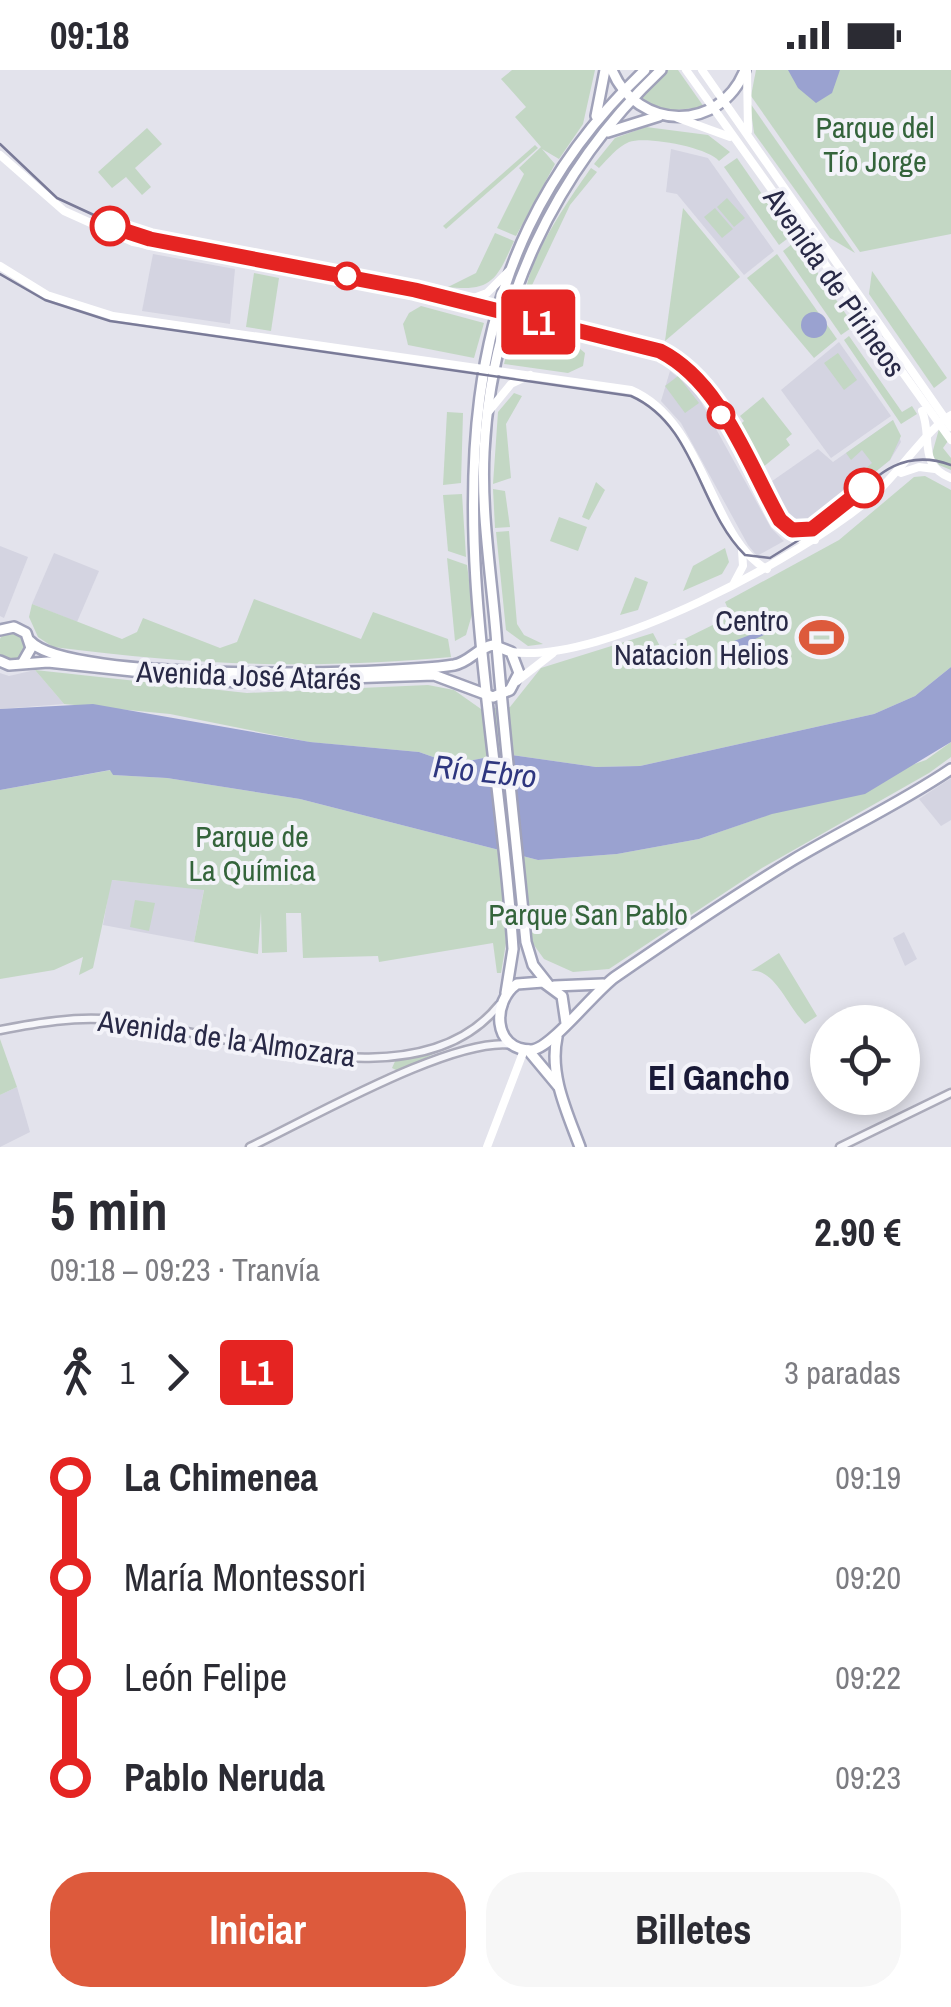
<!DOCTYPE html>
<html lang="es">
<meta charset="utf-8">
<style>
body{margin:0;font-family:"Archivo Narrow",sans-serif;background:#f7f7f7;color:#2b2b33;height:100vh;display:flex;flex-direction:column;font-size:38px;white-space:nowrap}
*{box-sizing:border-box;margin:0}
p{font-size:32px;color:#7c7c81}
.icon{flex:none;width:55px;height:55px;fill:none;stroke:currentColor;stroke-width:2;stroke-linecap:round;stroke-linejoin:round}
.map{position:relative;height:1077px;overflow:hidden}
.sheet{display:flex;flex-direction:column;background:#fff;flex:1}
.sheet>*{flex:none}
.badge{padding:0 20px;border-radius:8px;font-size:35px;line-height:65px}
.controls{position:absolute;left:810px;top:935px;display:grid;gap:20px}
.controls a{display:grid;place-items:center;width:110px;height:110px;border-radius:50%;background:#fff;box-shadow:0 5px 15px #0003;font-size:50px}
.map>.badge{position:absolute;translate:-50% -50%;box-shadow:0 0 0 5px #fff}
.legs{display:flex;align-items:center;gap:15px;height:110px;padding:0 50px;font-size:32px}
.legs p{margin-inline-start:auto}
.summary{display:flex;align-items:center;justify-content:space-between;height:170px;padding:0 50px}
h1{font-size:55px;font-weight:700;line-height:75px}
.cta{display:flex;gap:20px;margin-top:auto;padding:20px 50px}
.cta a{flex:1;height:115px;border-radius:40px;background:#dd5a3c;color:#fff;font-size:40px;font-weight:700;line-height:115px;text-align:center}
.cta a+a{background:#f7f7f7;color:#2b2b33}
ul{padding:0 50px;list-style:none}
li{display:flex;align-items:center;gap:35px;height:100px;font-size:38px}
li i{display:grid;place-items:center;width:15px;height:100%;margin:0 12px;background:currentColor}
li i::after{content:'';width:25px;height:25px;margin:-12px;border:8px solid;border-radius:50%;background:#fff}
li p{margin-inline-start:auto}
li:first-child i{background:linear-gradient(#0000 50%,currentColor 0)}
li:last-child i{background:linear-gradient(currentColor 50%,#0000 0)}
.status{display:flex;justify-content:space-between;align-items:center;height:70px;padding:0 50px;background:#fff;direction:ltr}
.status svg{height:28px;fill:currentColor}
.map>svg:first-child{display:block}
.built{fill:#d4d4e1}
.green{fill:#c3d7c4}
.water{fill:#9aa2d0}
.pier{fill:#e3e3ec}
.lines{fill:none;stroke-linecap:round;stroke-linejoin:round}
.tertiary-casing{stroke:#ababba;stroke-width:11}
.primary-casing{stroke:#a0a2b9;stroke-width:14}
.tertiary{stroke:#f6f6fa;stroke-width:6}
.secondary{stroke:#fff;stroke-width:8}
.primary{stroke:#fff;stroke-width:9}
.tram{stroke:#7a7b98;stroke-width:2.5}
.line-1-casing{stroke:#fff;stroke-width:22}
.line-1{stroke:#e52422;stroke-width:15}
.stop-1-dot{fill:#fff;stroke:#e52422;stroke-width:5}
.labels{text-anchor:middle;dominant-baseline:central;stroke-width:8;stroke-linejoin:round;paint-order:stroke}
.park-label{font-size:30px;fill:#34643b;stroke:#f3f3f9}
.street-label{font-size:30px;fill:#282946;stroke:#f3f3f9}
.poi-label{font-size:30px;fill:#282946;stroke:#f3f3f9;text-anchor:end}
.water-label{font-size:32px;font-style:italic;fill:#2e367f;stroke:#f3f3f9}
.quarter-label{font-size:35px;font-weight:bold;fill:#1a1a37;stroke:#f3f3f9}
</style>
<div class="status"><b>09:18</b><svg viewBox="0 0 49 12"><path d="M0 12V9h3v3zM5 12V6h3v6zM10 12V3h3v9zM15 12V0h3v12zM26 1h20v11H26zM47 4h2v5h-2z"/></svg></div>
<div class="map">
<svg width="951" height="1077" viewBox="0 0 951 1077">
<rect width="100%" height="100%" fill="#e3e3ec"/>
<g class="built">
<path d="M671 79 708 88 774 181 744 205 677 124 666 122Z"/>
<path d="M153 184 235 199 230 254 142 241Z"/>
<path d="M839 272 891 346 831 388 781 320Z"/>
<path d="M670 301 695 321 771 458 784 471 757 486 748 475 681 353 661 331Z"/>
<path d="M893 350 901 372 890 390 806 457 786 453 765 416 818 379 833 392Z"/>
<path d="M0 476 28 487 4 548 0 546Z"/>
<path d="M54 483 99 501 77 552 32 534Z"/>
<path d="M35 600 64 634 0 639V603L9 606Z"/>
<path d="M951 708V750L941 756 919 729Z"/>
<path d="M111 810 204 819 194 872 103 855Z"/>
<path d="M904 862 917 889 905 896 893 868Z"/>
<path d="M17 1017 30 1062 0 1077V1025Z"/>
</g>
<g class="green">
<path d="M512 0H595L583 54 559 89 542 79 555 94 516 166 497 158 524 104 519 98 541 77 515 47 526 37 501 9Z"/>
<path d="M668 0H678L704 37 666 41 639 29Z"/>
<path d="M756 0H951V164L860 182 751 26Z"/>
<path d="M750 33 855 183 830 168 754 63Z"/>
<path d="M646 57 708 65 730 82 719 91C707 77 646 66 629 72 617 77 608 89 599 98L594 94 615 68Z"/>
<path d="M147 58 162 74 135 98 151 117 142 125 126 107 112 118 98 102Z"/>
<path d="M535 75 538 78 446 159 443 156Z"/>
<path d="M737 88 791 166 779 175 724 97Z"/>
<path d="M591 98 597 102 570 135 525 230C525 192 569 129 591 98Z"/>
<path d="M727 128 745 148 734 157 717 137Z"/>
<path d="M683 138 740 207 665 271Z"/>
<path d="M715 138 733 159 722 168 704 147Z"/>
<path d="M495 163 514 171C497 209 492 222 448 217L476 203Z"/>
<path d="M796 171 854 256 841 265 783 181Z"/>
<path d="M777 184 837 269 814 288 747 208Z"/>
<path d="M872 201 947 308 934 318 869 224Z"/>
<path d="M254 203 279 208 271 261 246 257Z"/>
<path d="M421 236 484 253 474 288 408 275 403 254 409 243Z"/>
<path d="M513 260 572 272 585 283 583 296 568 303 504 294Z"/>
<path d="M849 266 902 342 912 336 917 344 901 354 844 270Z"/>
<path d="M838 283 857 310 844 320 824 293Z"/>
<path d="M678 306 699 333 685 343 665 316Z"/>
<path d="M514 323 522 326 506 354 511 408 493 414 498 342Z"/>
<path d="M763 327 792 364 786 369 790 375 757 402 734 360 744 351 740 346Z"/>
<path d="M447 342 463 343 461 413 443 415Z"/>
<path d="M893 350 901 366 890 390 810 455 864 408V400L872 393 862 380 851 390 846 383Z"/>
<path d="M939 359 948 371 943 378 951 388V400L939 395 932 384Z"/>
<path d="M925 406 951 420V597L915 626 874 644 640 696 596 697 504 684 453 694 419 682 309 672 170 644 64 634 35 600 247 623 428 615 454 620 481 639 510 637 541 598 653 563 662 580 731 546 725 532 839 470 914 407Z"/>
<path d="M596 412 605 420 589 450 582 447Z"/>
<path d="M493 419 505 421 510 457 495 458Z"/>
<path d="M462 424 466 487 448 481 443 425Z"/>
<path d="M559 447 587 457 578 481 550 471Z"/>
<path d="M509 461 517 554 524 565 543 574 528 576 506 560 496 462Z"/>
<path d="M725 478 729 492 722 504 683 521 693 496Z"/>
<path d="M447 488 467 495 473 541 466 565 455 571Z"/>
<path d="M635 507 648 512 638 540 620 545Z"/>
<path d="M254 529 361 569 373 542 448 569 451 587C306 600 196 595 53 577L38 567 29 547 32 534 122 569 137 562 143 548 220 578 237 572Z"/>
<circle cx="13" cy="576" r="15"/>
<path d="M951 672V687L929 703 762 798 609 899 573 902 544 889 531 871 526 822 502 825 506 873 501 903H497L493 873 379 892 378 886 303 888 301 843H286L287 882 262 883 261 842 258 884 194 872 204 820 112 810 93 898 79 905 83 887 54 900 0 909V720L111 700 113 705 167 708 300 729 538 790 617 784 699 769 926 690Z"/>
<path d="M135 830 155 833 149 861 130 857Z"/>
<path d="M779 883 817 946 805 954C787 935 774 898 751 901Z"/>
<path d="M0 969 17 1017 0 1025Z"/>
<path d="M435 983 400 1002 392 998 397 987Z"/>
</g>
<g class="water">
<path d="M788 0H840L832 23 816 33 798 18Z"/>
<circle cx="814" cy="255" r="13"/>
<path d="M767 544 776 546 779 558 755 569 745 582 738 581 734 571 750 565Z"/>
<path d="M951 597V672L865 724 772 744 699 769 617 784 538 790 300 729 167 708 113 705 110 700 0 720V639L93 634 310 672 419 682 453 694 504 684 596 697 640 696 874 644 915 626Z"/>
</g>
<path class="pier" d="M505 679 512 680 523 791 498 784 490 682Z"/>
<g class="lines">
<defs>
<g id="tertiary">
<path d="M0 960C37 953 76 946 114 950 224 960 417 1038 499 935"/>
<path d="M250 1077C308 1050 455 965 513 975"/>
<path d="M840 1077 951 1023"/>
</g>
<g id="primary">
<path d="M612 0C637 61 720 63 745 0"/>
<path d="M596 46 605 0"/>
<path d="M608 62 659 46"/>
<path d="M0 560 14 557 26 563 31 578 23 592"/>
<path d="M0 591 9 595 48 592 236 612 434 605 493 627 510 620 519 603 511 582 493 575C477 578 470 592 454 595 390 605 67 613 30 571"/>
<path d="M548 914 533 895 526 872C516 769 504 666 496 563 491 503 481 442 484 382 491 236 555 100 661 0"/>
<path d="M554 916 603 914"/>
<path d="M506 923 513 879C493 567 384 247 645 0"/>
<path d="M566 953 562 926 543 912 517 914C492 931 492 980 531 980 550 980 594 922 615 907 673 867 732 827 793 790 845 759 901 733 951 699"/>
<path d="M557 967C549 1005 567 1042 580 1077"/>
<path d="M528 980 558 1016"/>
</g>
</defs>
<use href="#tertiary" class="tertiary-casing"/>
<use href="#primary" class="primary-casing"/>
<use href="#tertiary" class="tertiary"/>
<g class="secondary">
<path d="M686 0 951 370"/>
<path d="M702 0 951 357"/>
<path d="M747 1 748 61"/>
<path d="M678 48 730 67"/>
<path d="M0 85 64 141 133 172 400 222 659 286C723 319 739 401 778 456L792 468 815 470"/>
<path d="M0 196 47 225 113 246 631 320C705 351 712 472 767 499"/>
<path d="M455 235 487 223 509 201"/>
<path d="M489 341 511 314 530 305"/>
<path d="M922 341C933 367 917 395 951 408"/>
<path d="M901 403 919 397 935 399"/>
<path d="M734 513 743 496 742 480"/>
<path d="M511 582C603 595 803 486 872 427 895 407 932 354 951 345"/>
<path d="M517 611 553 583"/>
<path d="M487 1077 524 980"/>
</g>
<use href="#primary" class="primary"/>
<g class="tram">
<path d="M0 74 57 128 135 164 415 220 667 285C723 315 749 396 780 450L793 460C849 469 869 365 951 395"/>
<path d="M0 204 45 230 110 251 631 326C696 355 698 439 745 485L770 488 815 460"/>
</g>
</g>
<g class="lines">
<defs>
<path id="line-1" d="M110 156 150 169 415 220 660 281C721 312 748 393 780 450L792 460 812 459 864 418"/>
</defs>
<use href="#line-1" class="line-1-casing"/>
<use href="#line-1" class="line-1"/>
</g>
<defs>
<symbol id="stadium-bare" viewBox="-9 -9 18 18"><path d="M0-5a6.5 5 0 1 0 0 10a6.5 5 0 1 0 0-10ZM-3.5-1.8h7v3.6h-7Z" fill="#dd5a3c" stroke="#f3f3f9" stroke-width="2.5" paint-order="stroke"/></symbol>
</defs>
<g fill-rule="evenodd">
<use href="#stadium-bare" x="790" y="536" width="63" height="63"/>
</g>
<g class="stop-1-dot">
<circle cx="110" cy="156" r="18"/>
<circle cx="347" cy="206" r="12"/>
<circle cx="721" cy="345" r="12"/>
<circle cx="864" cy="418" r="18"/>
</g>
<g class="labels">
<g class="park-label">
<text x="875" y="57">Parque del<tspan x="875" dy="34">Tío Jorge</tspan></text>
<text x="252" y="766">Parque de<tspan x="252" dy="34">La Química</tspan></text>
<text x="588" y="844">Parque San Pablo</text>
</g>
<g class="street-label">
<text transform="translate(835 212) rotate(55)">Avenida de Pirineos</text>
<text transform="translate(249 605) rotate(2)">Avenida José Atarés</text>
<text transform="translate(227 968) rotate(8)">Avenida de la Almozara</text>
</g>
<g class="poi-label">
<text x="789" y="550">Centro<tspan x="789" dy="34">Natacion Helios</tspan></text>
</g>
<g class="water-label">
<text transform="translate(485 701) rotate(6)">Río Ebro</text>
</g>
<g class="quarter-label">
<text x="719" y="1007">El Gancho</text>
</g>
</g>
</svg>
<div class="controls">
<a><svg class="icon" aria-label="locate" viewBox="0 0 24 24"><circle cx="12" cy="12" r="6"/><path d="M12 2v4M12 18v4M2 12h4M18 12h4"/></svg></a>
</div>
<b class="badge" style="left:538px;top:252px;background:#e52422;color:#fff">L1</b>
</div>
<section class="sheet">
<div class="summary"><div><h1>5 min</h1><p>09:18 – 09:23 · Tranvía</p></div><b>2.90 €</b></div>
<div class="legs"><svg class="icon" aria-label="walk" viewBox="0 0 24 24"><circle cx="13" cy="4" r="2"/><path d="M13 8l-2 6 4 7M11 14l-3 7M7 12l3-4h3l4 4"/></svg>1<svg class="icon" aria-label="forward" viewBox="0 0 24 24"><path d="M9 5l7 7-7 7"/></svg><b class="badge" style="background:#e52422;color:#fff">L1</b><p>3 paradas</p></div>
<ul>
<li><i style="color:#e52422"></i><b>La Chimenea</b><p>09:19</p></li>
<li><i style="color:#e52422"></i><span>María Montessori</span><p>09:20</p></li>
<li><i style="color:#e52422"></i><span>León Felipe</span><p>09:22</p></li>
<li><i style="color:#e52422"></i><b>Pablo Neruda</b><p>09:23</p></li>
</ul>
<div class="cta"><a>Iniciar</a><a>Billetes</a></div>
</section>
